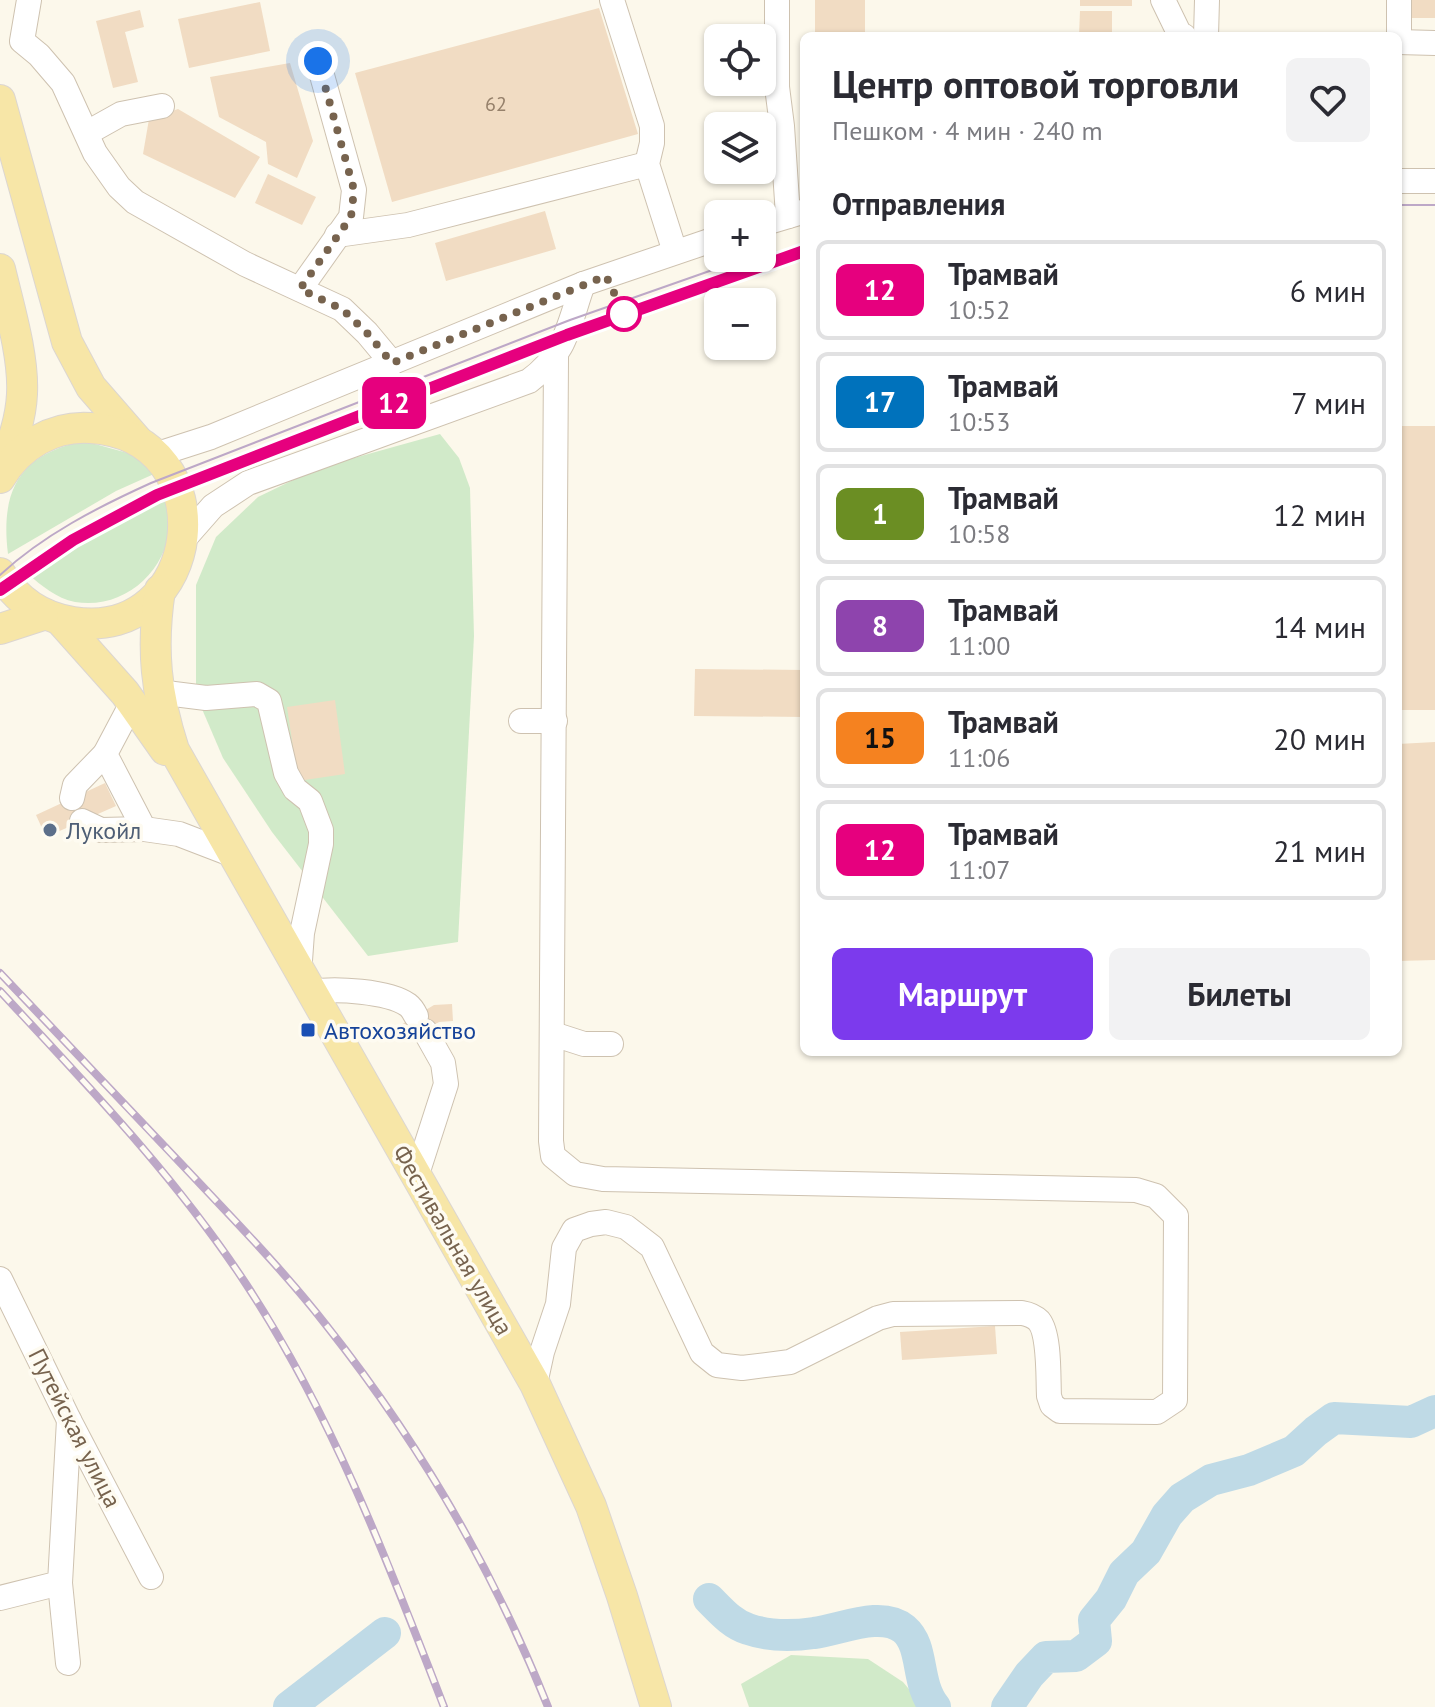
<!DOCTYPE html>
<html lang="ru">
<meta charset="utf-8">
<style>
body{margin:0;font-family:"PT Sans",sans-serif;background:#f2f2f3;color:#2b2b33;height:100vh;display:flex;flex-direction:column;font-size:30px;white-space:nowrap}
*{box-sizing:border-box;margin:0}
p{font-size:26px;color:#7c7c81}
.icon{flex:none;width:44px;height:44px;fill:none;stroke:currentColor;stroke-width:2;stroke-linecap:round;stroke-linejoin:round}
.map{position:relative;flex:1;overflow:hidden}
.drawer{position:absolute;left:800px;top:32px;width:602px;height:1024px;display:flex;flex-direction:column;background:#fff;border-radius:12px;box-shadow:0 2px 6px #0004}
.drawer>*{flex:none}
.badge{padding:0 16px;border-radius:12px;font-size:28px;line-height:52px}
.buttons{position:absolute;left:704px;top:24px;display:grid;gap:16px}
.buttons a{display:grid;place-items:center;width:72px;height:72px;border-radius:12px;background:#fff;box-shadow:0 2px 6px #0004;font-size:40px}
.you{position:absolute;width:40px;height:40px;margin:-20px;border:6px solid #fff;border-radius:50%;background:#1a73e8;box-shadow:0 0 0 12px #1a73e833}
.map>.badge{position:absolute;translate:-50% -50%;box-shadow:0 0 0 4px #fff}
h2{padding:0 32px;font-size:30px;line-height:72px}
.round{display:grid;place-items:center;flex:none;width:84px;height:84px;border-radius:12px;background:#f2f2f3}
.summary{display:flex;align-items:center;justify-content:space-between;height:136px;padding:0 32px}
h1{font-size:38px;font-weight:700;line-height:60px}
.primary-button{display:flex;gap:16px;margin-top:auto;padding:16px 32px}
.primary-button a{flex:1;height:92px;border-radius:12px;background:#7c3aed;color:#fff;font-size:32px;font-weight:700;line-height:92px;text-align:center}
.primary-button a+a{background:#f2f2f3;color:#2b2b33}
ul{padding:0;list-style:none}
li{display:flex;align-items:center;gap:24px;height:100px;margin:0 16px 12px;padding:0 16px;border:4px solid #e1e1e2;border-radius:12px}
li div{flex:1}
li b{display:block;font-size:30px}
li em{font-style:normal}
li .badge{min-width:88px;font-weight:700;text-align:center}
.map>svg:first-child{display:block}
.green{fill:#d1eac9}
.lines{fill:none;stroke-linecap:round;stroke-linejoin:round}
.river{stroke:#bfdae6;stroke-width:32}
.building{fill:#f1dcc3}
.minor-casing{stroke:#cec2b0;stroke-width:26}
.major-casing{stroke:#dcd6d1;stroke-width:32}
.minor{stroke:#fff;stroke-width:24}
.major{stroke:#f7e6a7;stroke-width:30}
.tram{stroke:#bda8c7;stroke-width:2}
.rail-casing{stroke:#bda8c7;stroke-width:8}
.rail{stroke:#fefbf1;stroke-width:5;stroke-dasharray:15;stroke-linecap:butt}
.line-casing{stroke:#fff;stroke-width:18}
.line{stroke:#e6007e;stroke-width:12}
.walk{stroke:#77634e;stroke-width:8;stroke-dasharray:0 14.4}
.stop-dot{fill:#fff;stroke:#e6007e;stroke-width:4}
.service-dot{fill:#5c6f8a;stroke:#fefbf1;stroke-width:3}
.transit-dot{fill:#1a4fb4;stroke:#fefbf1;stroke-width:3}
.labels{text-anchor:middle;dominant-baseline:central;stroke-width:7;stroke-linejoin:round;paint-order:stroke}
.number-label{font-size:20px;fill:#96816b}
.service-label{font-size:24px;fill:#4e5e75;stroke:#fefbf1;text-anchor:start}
.transit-label{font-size:24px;fill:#164399;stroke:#fefbf1;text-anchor:start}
.street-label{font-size:24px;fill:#77634e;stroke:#fefbf1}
</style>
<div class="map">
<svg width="1435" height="1707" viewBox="0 0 1435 1707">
<rect width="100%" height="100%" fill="#fcf8eb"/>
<g class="green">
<path d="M440 434 459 458 470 488 474 636 458 942 368 956 272 832 223 758 196 695V585L216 537 258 497 318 468Z"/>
<path d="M84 441 135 455 154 474 116 491 8 554C0 490 20 454 84 441Z"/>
<path d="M167 497C168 507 171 518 170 527 165 573 123 610 75 602 56 598 42 586 28 574L94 535Z"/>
<path d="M791 1655 868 1659 903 1682 924 1707H749L741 1684Z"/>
</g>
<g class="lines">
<g class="river">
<path d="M709 1599C721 1611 732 1624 748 1629 768 1636 793 1636 814 1633 840 1630 881 1610 904 1629 925 1647 915 1682 935 1707"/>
<path d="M289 1707 385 1633"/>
<path d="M1007 1707 1029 1675 1046 1657 1076 1656 1096 1641 1094 1620 1111 1599 1124 1573 1146 1552 1167 1515 1182 1498 1211 1480 1249 1470 1294 1451 1316 1431 1334 1418 1411 1422 1435 1411"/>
</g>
</g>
<g class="building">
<rect x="815" y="0" width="50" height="36"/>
<rect x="1080" y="0" width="52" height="6"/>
<rect x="1405" y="0" width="30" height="18"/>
<path d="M260 2 270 51 189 68 178 19Z"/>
<path d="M599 8 638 134 392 202 355 73Z"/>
<path d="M140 10 144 27 125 32 138 82 113 88 96 21Z"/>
<path d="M1080 11H1112V36H1079Z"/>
<path d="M804 54V106L801 107 800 55Z"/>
<path d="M290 63 313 141 297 178 268 164 266 142 219 117 210 77Z"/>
<path d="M178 109 260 157 235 198 143 154 149 119Z"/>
<path d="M268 174 316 197 302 225 255 203Z"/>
<path d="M545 211 556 249 446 281 435 243Z"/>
<rect x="1398" y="426" width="37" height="284"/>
<path d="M695 669 804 670V717L694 716Z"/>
<path d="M335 700 345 774 298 781 287 707Z"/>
<path d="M1435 742V960L1398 961V744Z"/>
<path d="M105 783 116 806 46 837 36 815Z"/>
<path d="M452 1004 453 1021 439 1022 409 1040 399 1026 434 1005Z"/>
<path d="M995 1326 997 1354 902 1360 900 1332Z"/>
</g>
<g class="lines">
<defs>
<g id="minor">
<path d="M29 0 22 41 39 55 63 83 95 153 119 187 135 202 245 264 342 309 367 333 392 363"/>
<path d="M612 0 652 126V143L647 164 675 252"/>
<path d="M777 0V87L782 126 788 216"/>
<path d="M1163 0 1180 35 1184 36"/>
<path d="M1399 0V42"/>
<path d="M1206 36 1207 0"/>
<path d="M1398 42 1435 43"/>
<path d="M87 133 121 114 162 106"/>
<path d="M1398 181H1435"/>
<path d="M762 224 802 212"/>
<path d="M337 235 408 225 647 164"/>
<path d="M300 289 351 217 354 190 318 61"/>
<path d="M155 455 211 437 583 284 718 238"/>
<path d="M184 539 213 506 248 483 529 381C567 353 568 326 583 284"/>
<path d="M158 692 206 698 257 694 269 701 286 773 295 789 310 801 321 830V844L302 933 299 974"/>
<path d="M132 703 105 754 144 829 179 834 231 854"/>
<path d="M521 721H555"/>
<path d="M72 798 75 785 105 754"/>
<path d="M82 821 101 830 144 829"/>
<path d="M311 992C335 988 388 991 408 1005 412 1008 414 1012 416 1016"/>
<path d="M553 1034 584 1044H611"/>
<path d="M417 1174 446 1084 443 1063 425 1031"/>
<path d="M0 1279 69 1420 151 1577"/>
<path d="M535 1384 542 1352 558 1304 564 1248 574 1230 591 1224 606 1222 626 1227 652 1247 702 1353 717 1365 742 1368 790 1362 878 1318 893 1314 1022 1313C1028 1314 1034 1316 1039 1321 1050 1335 1048 1378 1049 1396L1052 1405 1060 1411 1157 1412 1175 1400 1176 1216 1156 1196 1136 1190 603 1179 575 1174 553 1156 551 1141 556 358"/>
<path d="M60 1583 68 1663"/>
<path d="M0 1598 60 1583 69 1420"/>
</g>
<g id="major">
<path d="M0 100 67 342 91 387 138 441"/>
<path d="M0 269C9 307 24 356 22 394 21 419 12 444 3 467"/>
<path d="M0 478C19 446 53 425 91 428 228 437 204 643 73 622 41 617 17 601 0 573"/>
<path d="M160 590C151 649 156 694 174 750L535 1384 591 1506 622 1596 656 1707"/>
<path d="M60 620 125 693 165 750"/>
<path d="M0 629 43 615"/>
</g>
</defs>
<use href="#minor" class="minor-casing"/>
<use href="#major" class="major-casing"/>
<use href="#minor" class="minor"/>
<use href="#major" class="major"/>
<g class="tram">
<path d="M1398 205H1435"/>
<path d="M0 575C43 535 98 507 151 483L570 320 738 261"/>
<path d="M0 590 73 540 157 495 567 335 804 251"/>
</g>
<defs>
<g id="rail">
<path d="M0 973C63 1039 125 1105 188 1171 235 1221 284 1271 326 1325 418 1441 493 1569 548 1707"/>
<path d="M0 991C87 1085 176 1177 246 1284 332 1415 388 1562 444 1707"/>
</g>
</defs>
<use href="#rail" class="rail-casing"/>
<use href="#rail" class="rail"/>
</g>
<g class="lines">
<defs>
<path id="line" d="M0 590 73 540 157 495 567 335 804 251"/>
</defs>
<use href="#line" class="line-casing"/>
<use href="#line" class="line"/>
<path class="walk" d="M318 61 354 190 351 217 300 289 342 309 367 333 392 363 606 276 624 314"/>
</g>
<circle class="stop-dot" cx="624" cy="314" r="16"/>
<circle class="service-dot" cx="50" cy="830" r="8"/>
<rect class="transit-dot" x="300" y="1022" width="16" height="16" rx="4"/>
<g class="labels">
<g class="number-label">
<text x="496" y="104">62</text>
</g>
<g class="service-label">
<text x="66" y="830">Лукойл</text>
</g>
<g class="transit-label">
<text x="324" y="1030">Автохозяйство</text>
</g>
<g class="street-label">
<text transform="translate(453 1240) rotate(60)">Фестивальная улица</text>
<text transform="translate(75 1428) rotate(63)">Путейская улица</text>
</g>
</g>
</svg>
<div class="buttons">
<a><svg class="icon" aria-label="locate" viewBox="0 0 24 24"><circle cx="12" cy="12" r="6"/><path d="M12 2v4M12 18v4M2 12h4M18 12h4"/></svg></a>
<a><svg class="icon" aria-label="layers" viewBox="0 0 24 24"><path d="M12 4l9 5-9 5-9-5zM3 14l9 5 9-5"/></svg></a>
<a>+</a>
<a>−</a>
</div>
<div class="you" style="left:318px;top:61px"></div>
<b class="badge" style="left:394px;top:403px;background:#e6007e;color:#fff">12</b>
<section class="drawer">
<div class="summary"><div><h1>Центр оптовой торговли</h1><p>Пешком · 4 мин · 240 m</p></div><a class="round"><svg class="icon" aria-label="heart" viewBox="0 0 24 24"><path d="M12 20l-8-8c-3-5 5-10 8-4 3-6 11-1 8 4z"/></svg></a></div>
<h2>Отправления</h2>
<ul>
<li><span class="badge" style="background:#e6007e;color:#fff">12</span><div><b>Трамвай</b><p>10:52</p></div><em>6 мин</em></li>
<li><span class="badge" style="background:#0072bc;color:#fff">17</span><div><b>Трамвай</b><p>10:53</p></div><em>7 мин</em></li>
<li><span class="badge" style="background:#6b8e23;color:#fff">1</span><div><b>Трамвай</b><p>10:58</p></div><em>12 мин</em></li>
<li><span class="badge" style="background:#8e44ad;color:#fff">8</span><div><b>Трамвай</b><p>11:00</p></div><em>14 мин</em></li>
<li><span class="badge" style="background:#f58220;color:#111">15</span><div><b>Трамвай</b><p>11:06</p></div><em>20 мин</em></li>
<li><span class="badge" style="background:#e6007e;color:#fff">12</span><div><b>Трамвай</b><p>11:07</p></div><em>21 мин</em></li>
</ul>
<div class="primary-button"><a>Маршрут</a><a>Билеты</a></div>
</section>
</div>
